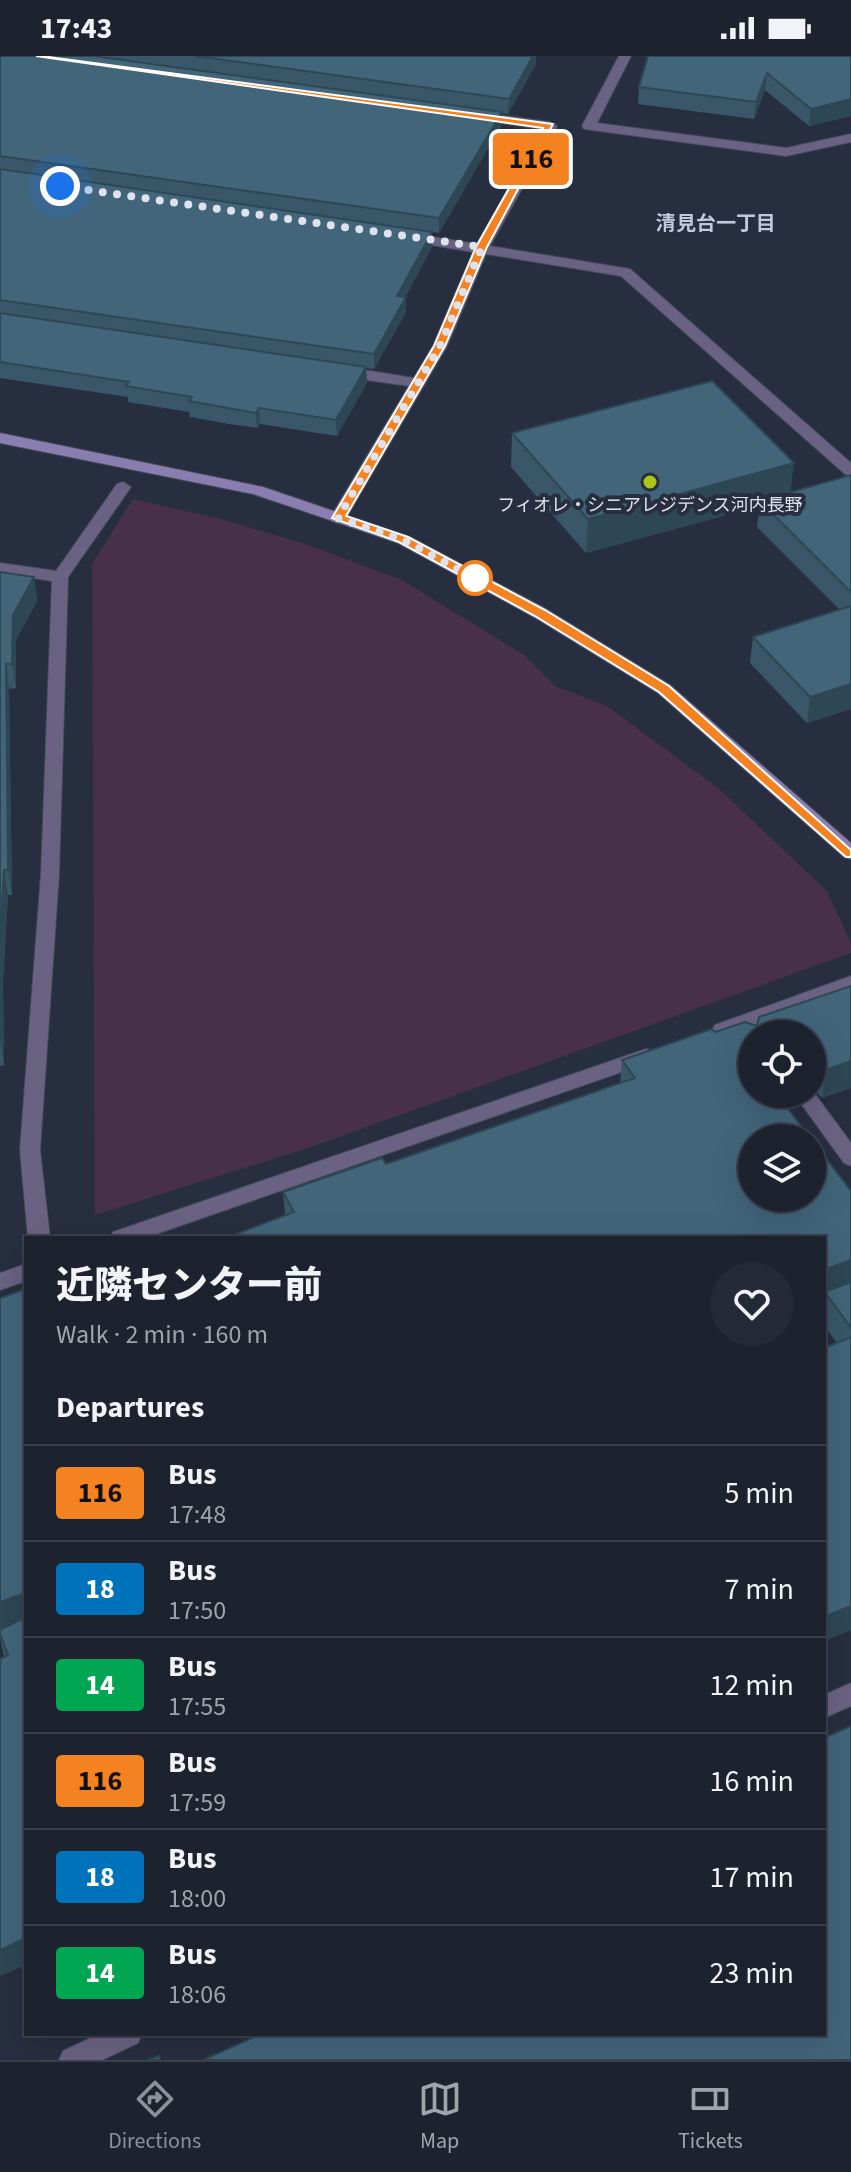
<!DOCTYPE html>
<meta charset="utf-8">
<style>
body{margin:0;font-family:"Source Sans 3","Noto Sans JP",sans-serif;background:#252a37;color:#f1f3f6;height:100vh;display:flex;flex-direction:column;font-size:30px;white-space:nowrap}
*{box-sizing:border-box;margin:0}
p{font-size:26px;color:#a0a4aa}
.icon{flex:none;width:44px;height:44px;fill:none;stroke:currentColor;stroke-width:2;stroke-linecap:round;stroke-linejoin:round}
.map{position:relative;flex:1;overflow:hidden}
.drawer{position:absolute;left:24px;top:1180px;width:802px;height:800px;display:flex;flex-direction:column;background:#1d222f;border-radius:0px;box-shadow:0 8px 32px #0002,0 0 0 2px #3b3f4b}
.drawer>*{flex:none}
.badge{padding:0 16px;border-radius:6px;font-size:28px;line-height:52px}
.fabs{position:absolute;left:738px;top:964px;display:grid;gap:16px}
.fabs a{display:grid;place-items:center;width:88px;height:88px;border-radius:50%;background:#1d222f;box-shadow:0 8px 32px #0002,0 0 0 2px #3b3f4b;font-size:40px}
.you{position:absolute;width:40px;height:40px;margin:-20px;border:6px solid #fff;border-radius:50%;background:#1a73e8;box-shadow:0 0 0 12px #1a73e833}
.map>.badge{position:absolute;translate:-50% -50%;box-shadow:0 0 0 4px #fff}
h2{padding:0 32px;font-size:30px;line-height:72px}
.round{display:grid;place-items:center;flex:none;width:84px;height:84px;border-radius:42px;background:#252a37}
.headline{display:flex;align-items:center;justify-content:space-between;height:136px;padding:0 32px}
h1{font-size:38px;font-weight:800;line-height:60px}
ul{padding:0;list-style:none}
li{display:flex;align-items:center;gap:24px;height:96px;padding:0 32px;border-top:2px solid #3b3f4b}
li div{flex:1}
li b{display:block;font-size:30px}
li em{font-style:normal}
li .badge{min-width:88px;font-weight:700;text-align:center}
.status{display:flex;justify-content:space-between;align-items:center;height:56px;padding:0 40px;background:#1d222f;direction:ltr}
.status svg{height:22px;fill:currentColor}
.tab-bar{display:flex;justify-content:space-around;align-items:center;height:112px;border-top:2px solid #3b3f4b;background:#1d222f;font-size:22px;color:#a0a4aa}
.tab-bar a{display:grid;justify-items:center;gap:4px}
.tab-bar .active{color:#8c9099}
.map>svg:first-child{display:block}
.green{fill:#48304a}
.lines{fill:none;stroke-linecap:round;stroke-linejoin:round}
.street-casing{stroke:#444b5b;stroke-width:2}
.secondary-casing{stroke:#444b5b;stroke-width:2}
.street{fill:#696282;fill-rule:evenodd}
.secondary{fill:#8a7eb1;fill-rule:evenodd}
.wall{fill:#395769}
.shaded-wall{fill:#2e4755}
.building{fill:#42657a;stroke:#2e4755;stroke-width:2}
.line{fill:#f58220;stroke:#fff;stroke-width:2}
.walk{stroke:#dde2ed;stroke-width:8;stroke-dasharray:0 14.4}
.poi-dot{fill:#abc615;stroke:#272e3f;stroke-width:3}
.stop-dot{fill:#fff;stroke:#f58220;stroke-width:4}
.labels{text-anchor:middle;dominant-baseline:central;stroke-width:8;stroke-linejoin:round;paint-order:stroke}
.far-poi-label{font-size:18px;fill:#dde2ed;stroke:#272e3f}
.far-neighbourhood-label{font-size:20px;font-weight:bold;fill:#c0c9de;stroke:#272e3f}
</style>
<div class="status"><b>17:43</b><svg viewBox="0 0 49 12"><path d="M0 12V9h3v3zM5 12V6h3v6zM10 12V3h3v9zM15 12V0h3v12zM26 1h20v11H26zM47 4h2v5h-2z"/></svg></div>
<div class="map">
<svg width="851" height="2004" viewBox="0 0 851 2004">
<rect width="100%" height="100%" fill="#272e3f"/>
<path class="green" d="M133 443 221 463 305 488 402 524 524 599 555 630 607 650 718 732 827 835 851 887V897L308 1092 95 1159 92 508Z"/>
<g class="lines">
<defs>
<g id="street">
<path d="M619 0H631L597 67 786 92 851 78V86L786 100 584 73 582 70Z"/>
<path d="M477 56 550 66 557 70 490 190 630 213 851 407V420L845 418 621 220 486 198 447 290 346 462 338 467 332 465 330 462 409 330 339 320 331 315 339 310 414 322 433 290 473 196 408 185 401 181 408 177 477 188 542 73 472 63V57Z"/>
<path d="M123 426 131 431 68 521 59 818 40 1094 50 1182H28L20 1094 41 818 52 525 0 517V507L56 515 117 428Z"/>
<path d="M851 920V935L722 981 712 974 715 969Z"/>
<path d="M646 993 653 995 656 1000 653 1005 145 1182H110L113 1176Z"/>
<path d="M812 1034 851 1087V1110L844 1107 794 1038H812Z"/>
<path d="M26 1208V1225L0 1234V1217Z"/>
<path d="M851 1627V1650L824 1662V1639Z"/>
<path d="M99 1978H142L138 1987 102 2004H59L63 1995Z"/>
</g>
<path id="secondary" d="M0 377 263 431 410 481 546 553 670 629 851 787V803L844 801 658 637 534 561 398 487 253 438 0 387Z"/>
</defs>
<use href="#street" class="street-casing"/>
<use href="#secondary" class="secondary-casing"/>
<use href="#street" class="street"/>
<use href="#secondary" class="secondary"/>
</g>
<g class="wall">
<path d="M0 0H536V8L508 58 502 57 501 70 439 177 432 176V191L405 241 406 256 374 313 366 312 367 327 337 380 260 368 257 372 229 368 190 361 189 356 128 346V341L0 322Z"/>
<path d="M851 0V60L809 70 765 34 754 63 638 48 639 31Z"/>
<path d="M512 377 791 437 851 419V653L807 667 750 607 753 581 840 554 757 471 760 450 586 497 511 411Z"/>
<path d="M0 516 34 521 37 545 16 584V632L9 633 12 839H8L3 925 4 1009 0 1010Z"/>
<path d="M851 930V1032L822 1042 812 1031V978H752L799 1050 789 1054 851 1135V1574L824 1585V1292L837 1287 824 1269V1182L285 1159 283 1136 386 1108 620 1028 622 1004 715 976 757 970Z"/>
<path d="M0 1242 26 1909 4 1601 0 1581Z"/>
</g>
<g class="shaded-wall">
<path d="M533 0H536V8L508 58 509 43Z"/>
<path d="M767 17 765 34 754 63 756 46Z"/>
<path d="M851 43V60L809 70 811 53Z"/>
<path d="M502 56 501 70 439 177V162Z"/>
<path d="M432 176V191L398 255 397 240Z"/>
<path d="M406 241V256L374 313V298Z"/>
<path d="M366 311 367 327 337 380 336 364Z"/>
<path d="M259 352 260 368 257 372 256 357Z"/>
<path d="M794 407 790 441 760 445V450L586 497 588 463Z"/>
<path d="M34 521 37 545 16 584V632L12 608 13 559Z"/>
<path d="M6 608 9 633 12 839 8 814Z"/>
<path d="M851 628V653L807 667 810 641Z"/>
<path d="M4 814 8 839 3 925 4 1009 0 984V884Z"/>
<path d="M817 1003 812 1031 813 1007Z"/>
<path d="M851 1005V1032L822 1042 826 1014Z"/>
<path d="M772 1038H801L799 1050 769 1061Z"/>
<path d="M851 1204V1230L826 1239V1213Z"/>
<path d="M23 1538 26 1565 0 1574V1546Z"/>
<path d="M851 1550V1574L824 1585V1561Z"/>
<path d="M26 1882V1909L0 1920V1894Z"/>
</g>
<g class="building">
<path d="M0 0H93L502 56 439 162 0 100Z"/>
<path d="M195 0H533L509 43Z"/>
<path d="M648 0H851V43L811 53 767 17 756 46 639 31Z"/>
<path d="M0 113 432 176 397 240 406 241 374 298 0 244Z"/>
<path d="M0 257 366 311 336 364 259 352 256 357 189 345 192 341 126 330 129 326 0 306Z"/>
<path d="M712 325 794 407 588 463 512 377Z"/>
<path d="M851 419V536L760 445Z"/>
<path d="M0 516 34 521 13 559 12 608H6L8 814H4L0 884Z"/>
<path d="M851 550V628L810 641 753 581Z"/>
<path d="M851 930V1005L826 1014 817 1003 812 1007V978H752V1038H777L810 1082H752V1142H812V1084L851 1135V1204L826 1213 827 1235 851 1226V1272L824 1235V1182H226L294 1156 283 1136 382 1102 386 1108 635 1022 622 1004 712 973 715 976 745 966 757 970 759 961Z"/>
<path d="M26 1233V1882L0 1894V1603L8 1599 0 1578V1574L24 1562 23 1538 0 1546V1242Z"/>
<path d="M851 1281V1550L824 1561V1292Z"/>
<path d="M851 1670V2004H203L261 1978H824V1682Z"/>
<path d="M159 2000 160 2004H148Z"/>
</g>
<path class="line" d="M36 0H41L553 68 487 191 445 290 346 460 408 481 545 554 669 630 851 794V801H846L659 636 535 560 399 486 332 462 434 290 476 191 543 72Z"/>
<g class="lines">
<path class="walk" d="M60 130 482 191 440 290 338 462 404 484 485 528 475 522"/>
</g>
<circle class="poi-dot" cx="650" cy="426" r="8"/>
<circle class="stop-dot" cx="475" cy="522" r="16"/>
<g class="labels">
<g class="far-poi-label">
<text x="650" y="449">フィオレ・シニアレジデンス河内長野</text>
</g>
<g class="far-neighbourhood-label">
<text x="716" y="168">清見台一丁目</text>
</g>
</g>
</svg>
<div class="fabs">
<a><svg class="icon" aria-label="locate" viewBox="0 0 24 24"><circle cx="12" cy="12" r="6"/><path d="M12 2v4M12 18v4M2 12h4M18 12h4"/></svg></a>
<a><svg class="icon" aria-label="layers" viewBox="0 0 24 24"><path d="M12 4l9 5-9 5-9-5zM3 14l9 5 9-5"/></svg></a>
</div>
<div class="you" style="left:60px;top:130px"></div>
<b class="badge" style="left:531px;top:103px;background:#f58220;color:#111">116</b>
<section class="drawer">
<div class="headline"><div><h1>近隣センター前</h1><p>Walk · 2 min · 160 m</p></div><a class="round"><svg class="icon" aria-label="heart" viewBox="0 0 24 24"><path d="M12 20l-8-8c-3-5 5-10 8-4 3-6 11-1 8 4z"/></svg></a></div>
<h2>Departures</h2>
<ul>
<li><span class="badge" style="background:#f58220;color:#111">116</span><div><b>Bus</b><p>17:48</p></div><em>5 min</em></li>
<li><span class="badge" style="background:#0072bc;color:#fff">18</span><div><b>Bus</b><p>17:50</p></div><em>7 min</em></li>
<li><span class="badge" style="background:#00a651;color:#fff">14</span><div><b>Bus</b><p>17:55</p></div><em>12 min</em></li>
<li><span class="badge" style="background:#f58220;color:#111">116</span><div><b>Bus</b><p>17:59</p></div><em>16 min</em></li>
<li><span class="badge" style="background:#0072bc;color:#fff">18</span><div><b>Bus</b><p>18:00</p></div><em>17 min</em></li>
<li><span class="badge" style="background:#00a651;color:#fff">14</span><div><b>Bus</b><p>18:06</p></div><em>23 min</em></li>
</ul>
</section>
</div>
<nav class="tab-bar">
<a class="active"><svg class="icon" aria-label="directions" viewBox="0 0 24 24"><path d="M12 3l9 9-9 9-9-9zM9 14v-3h6M13 9l2 2-2 2"/></svg>Directions</a>
<a><svg class="icon" aria-label="map" viewBox="0 0 24 24"><path d="M3 6l6-2 6 2 6-2v14l-6 2-6-2-6 2zM9 4v14M15 6v14"/></svg>Map</a>
<a><svg class="icon" aria-label="tickets" viewBox="0 0 24 24"><path d="M3 7h18v10H3zM15 7v10"/></svg>Tickets</a>
</nav>
